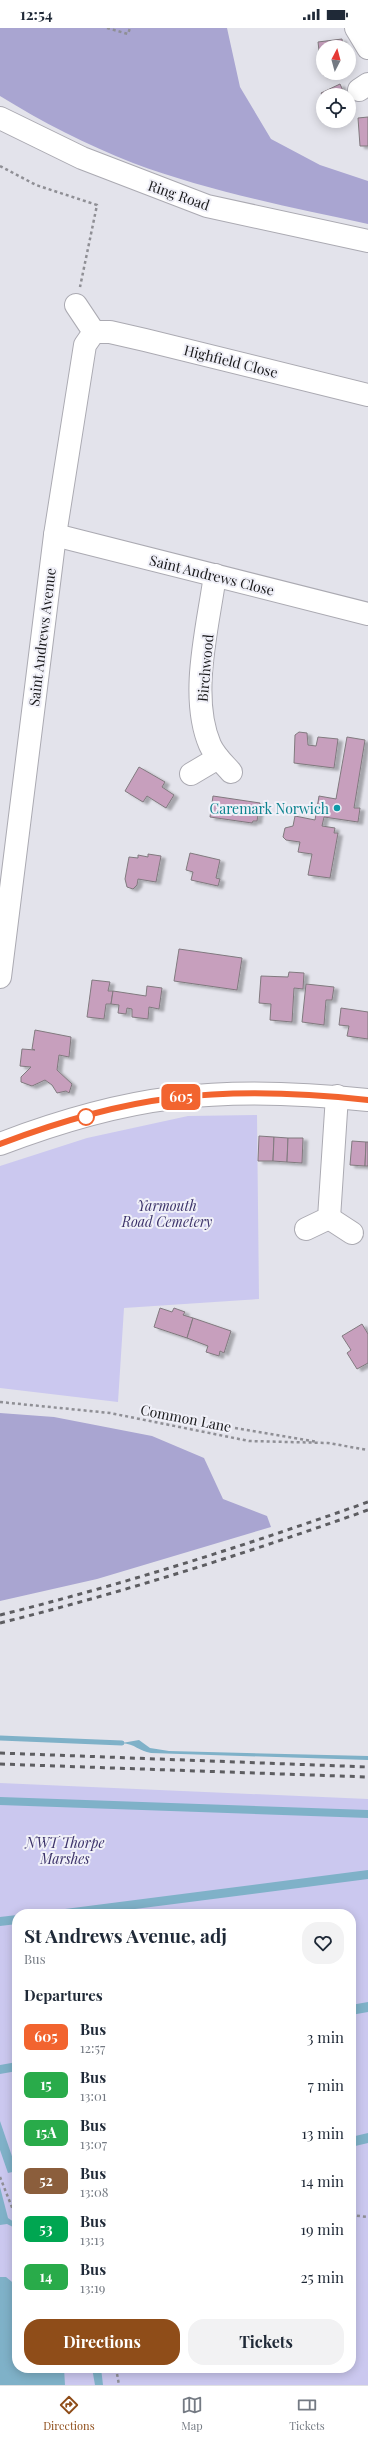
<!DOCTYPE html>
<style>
body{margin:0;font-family:"Playfair Display",serif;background:#f2f2f3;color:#1f2937;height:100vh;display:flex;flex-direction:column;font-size:15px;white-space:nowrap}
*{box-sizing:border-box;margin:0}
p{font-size:13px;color:#747a83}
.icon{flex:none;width:22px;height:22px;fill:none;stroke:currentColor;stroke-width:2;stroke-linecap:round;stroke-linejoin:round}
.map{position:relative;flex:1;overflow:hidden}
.panel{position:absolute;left:12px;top:1881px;width:344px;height:464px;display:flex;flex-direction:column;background:#fff;border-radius:16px;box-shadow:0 2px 10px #0003}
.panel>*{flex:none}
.badge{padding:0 8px;border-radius:6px;font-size:14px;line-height:26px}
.needle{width:26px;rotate:6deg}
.fabs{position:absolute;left:316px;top:12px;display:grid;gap:8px}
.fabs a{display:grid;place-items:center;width:40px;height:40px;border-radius:50%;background:#fff;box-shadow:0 2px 10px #0003;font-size:20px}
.map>.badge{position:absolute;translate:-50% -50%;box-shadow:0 0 0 2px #fff}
h2{padding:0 12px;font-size:15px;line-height:36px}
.round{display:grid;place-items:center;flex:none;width:42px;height:42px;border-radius:16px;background:#f2f2f3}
.overview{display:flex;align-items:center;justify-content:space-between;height:68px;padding:0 12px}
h1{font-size:19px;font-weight:700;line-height:30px}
.button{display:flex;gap:8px;margin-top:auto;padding:8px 12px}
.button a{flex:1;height:46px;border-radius:16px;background:#8f4d19;color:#fff;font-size:16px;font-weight:700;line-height:46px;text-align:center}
.button a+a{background:#f2f2f3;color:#1f2937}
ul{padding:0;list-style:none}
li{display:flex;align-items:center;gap:12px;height:48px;padding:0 12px}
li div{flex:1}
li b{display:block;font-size:15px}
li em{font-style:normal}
li .badge{min-width:44px;font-weight:700;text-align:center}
.status{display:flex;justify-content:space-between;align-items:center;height:28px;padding:0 20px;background:#fff;direction:ltr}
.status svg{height:11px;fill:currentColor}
.tabs{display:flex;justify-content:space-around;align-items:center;height:56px;border-top:1px solid #e0e1e3;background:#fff;font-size:11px;color:#747a83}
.tabs a{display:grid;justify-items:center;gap:2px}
.tabs .active{color:#8f4d19}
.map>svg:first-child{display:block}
.green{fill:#cbc8ef;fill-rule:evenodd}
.forest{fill:#a9a5d1}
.water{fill:#7fb1c8}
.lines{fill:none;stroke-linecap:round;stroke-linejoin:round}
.stream{stroke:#7fb1c8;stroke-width:5}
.building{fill:#c79fbd;stroke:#817a7f;filter:url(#shadow)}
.minor-casing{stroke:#abaab2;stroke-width:24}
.major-casing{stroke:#abaab2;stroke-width:24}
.highway-casing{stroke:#abaab2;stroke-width:24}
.path{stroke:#8f8f95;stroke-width:2.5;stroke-dasharray:3 3;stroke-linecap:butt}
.minor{stroke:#fff;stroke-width:22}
.major{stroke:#fff;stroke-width:22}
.highway{stroke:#fff;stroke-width:22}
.rail{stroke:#5d5d61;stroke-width:3;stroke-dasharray:5 5;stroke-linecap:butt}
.line-casing{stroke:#fff;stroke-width:9}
.line{stroke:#f2642f;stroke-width:6}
.culture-dot{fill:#0f9aa8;stroke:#f0f0f8;stroke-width:1.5}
.stop-dot{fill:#fff;stroke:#f2642f;stroke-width:2}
.labels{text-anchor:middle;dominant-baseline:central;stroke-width:4;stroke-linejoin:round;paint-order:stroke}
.street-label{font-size:14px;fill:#19191b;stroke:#f0f0f8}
.culture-label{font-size:14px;fill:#0d838f;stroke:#f0f0f8;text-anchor:end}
.park-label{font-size:14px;font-style:italic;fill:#3b3269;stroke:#f0f0f8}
</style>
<div class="status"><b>12:54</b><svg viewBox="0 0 49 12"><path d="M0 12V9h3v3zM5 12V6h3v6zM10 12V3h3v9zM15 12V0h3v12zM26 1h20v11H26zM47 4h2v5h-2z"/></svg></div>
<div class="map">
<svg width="368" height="2357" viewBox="0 0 368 2357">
<defs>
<filter id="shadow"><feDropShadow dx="4.5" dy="2.5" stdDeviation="1" flood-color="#0004"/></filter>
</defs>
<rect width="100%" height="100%" fill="#e3e3eb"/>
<g class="green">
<path d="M257 1087 259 1271 124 1280 118 1374 0 1360V1138L87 1110 188 1088Z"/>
<path d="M0 1755 368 1771V2357H0ZM17 1886H351V2340H17Z"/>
</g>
<g class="forest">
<path d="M0 0H227L240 59 271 111 320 137 368 153V196C289 179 208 163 133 135 87 117 42 94 0 68Z"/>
<path d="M0 1385 54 1389 152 1408 204 1430 223 1471 267 1488 271 1499 97 1551 0 1573Z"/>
</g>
<g class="water">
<path d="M139 1712 150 1720 169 1723 368 1728V1732L151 1725C139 1723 135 1716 122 1715Z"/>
<path d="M0 1769 368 1782V1790L0 1777Z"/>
<path d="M368 1842V1851L96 1886H26Z"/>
<path d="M17 1887V1896L0 1898V1889Z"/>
<path d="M368 1974V1984L351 1987V1977Z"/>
<path d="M17 2034V2043L0 2046V2037Z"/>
<path d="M0 2093 17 2143 8 2145 0 2122Z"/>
<path d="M368 2105V2115L351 2119V2109Z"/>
<path d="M0 2159 8 2190 17 2196V2201L7 2196 0 2197Z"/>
<path d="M0 2249H6L17 2258V2340H64L65 2357H0Z"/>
<path d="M92 2340H101L103 2357H95Z"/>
</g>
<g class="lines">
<path class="stream" d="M0 1710 122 1715"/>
</g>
<g class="building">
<path d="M342 11 343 19H323V30L320 31 318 14Z"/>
<path d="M323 30V45H335L323 47 320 31Z"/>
<path d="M340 56 345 67H323V69L321 65Z"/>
<path d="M368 89V118H360L358 90Z"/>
<path d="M299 704 307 705 308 717 316 718 318 709 338 711 334 740 294 735 295 707Z"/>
<path d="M347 709 365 712 354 780H360L358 794 324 789 322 798 335 800 334 805H338L330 850 308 847 312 826 298 824 300 814 286 812 283 809 285 800 293 798 295 788 315 792 319 768 336 771Z"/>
<path d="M139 739 165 754 162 759 174 767 166 780 147 768 143 774 125 763Z"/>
<path d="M213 768 260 775 257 793H253L252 795 210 789Z"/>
<path d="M190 825 220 832 216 850 220 851 218 858 191 852 193 844 186 842Z"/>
<path d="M148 826 161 828 156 854 138 851 137 857 133 861 127 859 125 851 129 829 138 830V827L148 829Z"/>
<path d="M179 921 242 930 237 962 174 953Z"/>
<path d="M289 944 304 945 303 961 294 960 292 994 270 992 271 976 259 975 261 948 288 949Z"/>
<path d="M92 952 110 954 108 963H113L111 976H106L104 991 87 989Z"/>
<path d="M306 956 334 959 332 972H326L324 997 302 994Z"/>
<path d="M147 958 162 960 159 981 149 979 148 991 132 989V981L127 980 126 986 118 985 119 977 111 976 113 963 146 968Z"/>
<path d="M341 980 368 984V1011L347 1008 349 998 339 997Z"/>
<path d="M35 1002 71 1009 69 1029 59 1027 57 1042 72 1056 69 1065 66 1063 57 1065 52 1057 45 1052 32 1058 21 1054V1049L31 1039 20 1038 22 1021 35 1022 32 1021Z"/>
<path d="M259 1108 274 1109 273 1133H258Z"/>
<path d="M274 1109 288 1110 287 1134 273 1133Z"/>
<path d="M288 1110H303L302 1135 287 1134Z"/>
<path d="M352 1113 366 1114 365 1138 350 1137Z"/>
<path d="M366 1114H368V1138H365Z"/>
<path d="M160 1280 172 1284 174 1280 185 1284 183 1287 193 1290 187 1310 154 1299Z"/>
<path d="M193 1290 231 1303 224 1325 220 1323 219 1328 206 1324 208 1318 187 1310Z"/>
<path d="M362 1296 368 1306V1335L357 1341 347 1325 351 1322 342 1308Z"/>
</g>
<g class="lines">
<defs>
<g id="minor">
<path d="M356 0 368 20"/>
<path d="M359 62 368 56"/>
<path d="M94 304H110L145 312 368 367"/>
<path d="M55 507 368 586"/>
<path d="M215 547C208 599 189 668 210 717 215 728 223 735 231 744"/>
<path d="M191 746 218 730"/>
<path d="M0 949 55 507 85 317 94 304 76 277"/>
<path d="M329 1190 352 1205"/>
<path d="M306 1201 329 1190 337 1068"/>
</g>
<path id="major" d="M0 1116C55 1095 115 1077 173 1070 238 1062 303 1065 368 1072"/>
<path id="highway" d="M0 90 82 130 207 178 368 213"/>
</defs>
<use href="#minor" class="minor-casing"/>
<use href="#major" class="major-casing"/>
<use href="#highway" class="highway-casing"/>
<g class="path">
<path d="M107 0 128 6 130 0"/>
<path d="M0 138 36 157 97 177 80 259"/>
<path d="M0 1374 110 1385 249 1413 328 1415 368 1422"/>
<path d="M235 1400 318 1414"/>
<path d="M0 2149 17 2192"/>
<path d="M351 2187 368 2189"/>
<path d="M116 2340 119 2357"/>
</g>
<use href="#minor" class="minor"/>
<use href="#major" class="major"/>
<use href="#highway" class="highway"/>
<g class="rail">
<path d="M0 1587C125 1556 247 1517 368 1474"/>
<path d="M0 1595C125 1564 247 1525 368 1482"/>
<path d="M0 1725 368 1739"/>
<path d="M0 1736 368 1749"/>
</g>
</g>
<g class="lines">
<defs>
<path id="line" d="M0 1116C55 1095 115 1077 173 1070 238 1062 304 1065 368 1072"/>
</defs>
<use href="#line" class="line-casing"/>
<use href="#line" class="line"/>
</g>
<circle class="culture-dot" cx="337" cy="780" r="4"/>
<circle class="stop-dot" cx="86" cy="1089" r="8"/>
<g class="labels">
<g class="street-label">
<text transform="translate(179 167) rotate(19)">Ring Road</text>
<text transform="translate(231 333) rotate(14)">Highfield Close</text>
<text transform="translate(212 547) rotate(14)">Saint Andrews Close</text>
<text transform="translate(42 609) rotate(-83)">Saint Andrews Avenue</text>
<text transform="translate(205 640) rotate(-85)">Birchwood</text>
<text transform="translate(186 1390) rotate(11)">Common Lane</text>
</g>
<g class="culture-label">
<text x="329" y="780">Caremark Norwich</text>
</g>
<g class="park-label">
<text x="167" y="1177">Yarmouth<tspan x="167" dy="16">Road Cemetery</tspan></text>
<text x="65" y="1814">NWT Thorpe<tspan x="65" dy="16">Marshes</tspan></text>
</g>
</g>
</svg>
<div class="fabs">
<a><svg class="needle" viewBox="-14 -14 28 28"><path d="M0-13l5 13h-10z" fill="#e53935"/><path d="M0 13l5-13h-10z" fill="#747a83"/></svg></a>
<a><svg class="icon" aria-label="locate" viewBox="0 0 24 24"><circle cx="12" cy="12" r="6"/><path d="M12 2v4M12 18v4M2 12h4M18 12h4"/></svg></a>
</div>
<b class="badge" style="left:181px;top:1069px;background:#f2642f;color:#fff">605</b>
<section class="panel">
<div class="overview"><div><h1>St Andrews Avenue, adj</h1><p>Bus</p></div><a class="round"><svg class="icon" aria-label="heart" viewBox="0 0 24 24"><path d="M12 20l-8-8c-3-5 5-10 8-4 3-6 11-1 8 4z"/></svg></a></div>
<h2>Departures</h2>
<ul>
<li><span class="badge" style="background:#f2642f;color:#fff">605</span><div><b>Bus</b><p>12:57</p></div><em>3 min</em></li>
<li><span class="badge" style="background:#29ab4a;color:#fff">15</span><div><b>Bus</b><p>13:01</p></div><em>7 min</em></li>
<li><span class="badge" style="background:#29ab4a;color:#fff">15A</span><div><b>Bus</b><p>13:07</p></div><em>13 min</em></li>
<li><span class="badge" style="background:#8b5e3c;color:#fff">52</span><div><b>Bus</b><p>13:08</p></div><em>14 min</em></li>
<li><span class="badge" style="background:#00a651;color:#fff">53</span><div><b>Bus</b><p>13:13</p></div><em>19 min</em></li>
<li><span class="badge" style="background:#29ab4a;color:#fff">14</span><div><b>Bus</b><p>13:19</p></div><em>25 min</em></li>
</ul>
<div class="button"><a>Directions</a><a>Tickets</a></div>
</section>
</div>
<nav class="tabs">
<a class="active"><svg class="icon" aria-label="directions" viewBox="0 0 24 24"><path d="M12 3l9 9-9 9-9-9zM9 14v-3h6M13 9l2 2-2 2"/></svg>Directions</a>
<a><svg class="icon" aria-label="map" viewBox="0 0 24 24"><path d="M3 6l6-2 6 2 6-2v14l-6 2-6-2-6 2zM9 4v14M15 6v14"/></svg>Map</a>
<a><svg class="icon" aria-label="tickets" viewBox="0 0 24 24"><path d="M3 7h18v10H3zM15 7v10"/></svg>Tickets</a>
</nav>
